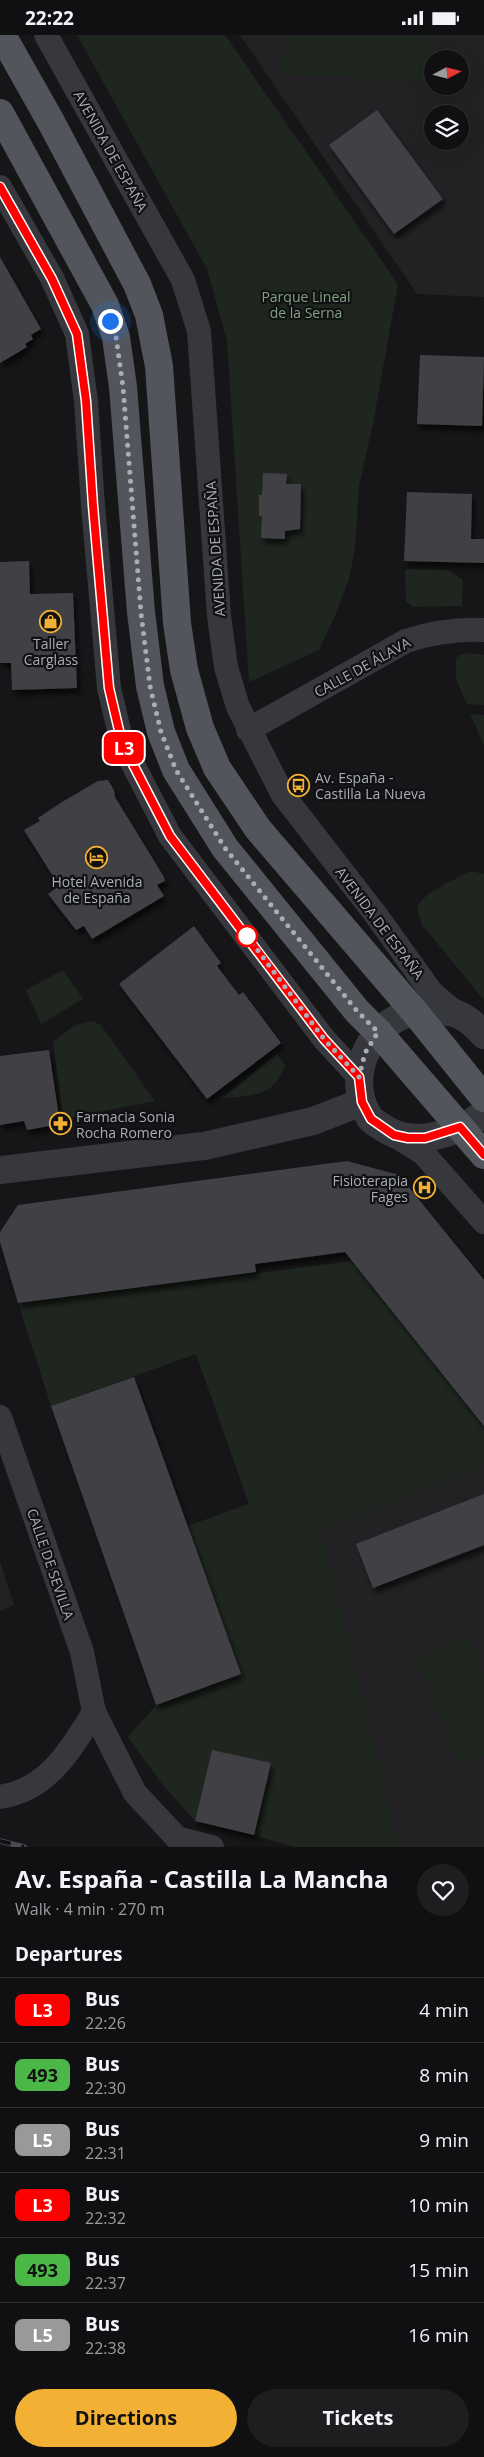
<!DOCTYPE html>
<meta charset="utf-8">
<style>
body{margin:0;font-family:"Open Sans",sans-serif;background:#1e1e20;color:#f1f3f6;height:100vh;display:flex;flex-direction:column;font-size:19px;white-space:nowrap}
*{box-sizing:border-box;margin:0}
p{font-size:16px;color:#9c9d9f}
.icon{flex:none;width:28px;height:28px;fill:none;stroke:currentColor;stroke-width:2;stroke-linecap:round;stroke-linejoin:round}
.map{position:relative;height:1812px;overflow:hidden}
.details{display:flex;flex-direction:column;background:#101012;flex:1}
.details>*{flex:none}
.badge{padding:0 10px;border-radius:8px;font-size:18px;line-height:32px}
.needle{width:32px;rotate:83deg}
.controls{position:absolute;left:424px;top:15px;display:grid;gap:10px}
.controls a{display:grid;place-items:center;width:45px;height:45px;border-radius:50%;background:#101012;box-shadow:0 5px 20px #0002,0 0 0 1px #303032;font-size:25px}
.you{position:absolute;width:25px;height:25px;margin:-12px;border:4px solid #fff;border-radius:50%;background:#1a73e8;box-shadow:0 0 0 8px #1a73e833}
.map>.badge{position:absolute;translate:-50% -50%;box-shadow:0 0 0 2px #fff}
h2{padding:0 15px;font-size:19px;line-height:45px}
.round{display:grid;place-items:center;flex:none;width:52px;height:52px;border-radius:26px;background:#1e1e20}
.head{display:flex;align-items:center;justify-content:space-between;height:85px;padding:0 15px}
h1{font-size:24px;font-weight:700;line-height:38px}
.button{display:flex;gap:10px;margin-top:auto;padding:10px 15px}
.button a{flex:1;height:58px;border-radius:30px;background:#f2b134;color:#111;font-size:20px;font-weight:700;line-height:58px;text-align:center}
.button a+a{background:#1e1e20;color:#f1f3f6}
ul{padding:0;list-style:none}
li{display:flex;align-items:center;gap:15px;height:65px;padding:0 15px;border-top:1px solid #303032}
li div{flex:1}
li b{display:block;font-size:19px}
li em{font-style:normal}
li .badge{min-width:55px;font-weight:700;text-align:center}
.status{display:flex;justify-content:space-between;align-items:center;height:35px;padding:0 25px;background:#101012;direction:ltr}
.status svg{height:14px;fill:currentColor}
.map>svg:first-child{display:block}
.built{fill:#222225;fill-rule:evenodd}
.green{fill:#1e261f}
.building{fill:#404145;filter:url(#shadow)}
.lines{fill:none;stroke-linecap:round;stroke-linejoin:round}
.minor{stroke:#37383d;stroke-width:24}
.tertiary{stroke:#37383d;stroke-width:28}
.primary{stroke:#53555c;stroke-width:28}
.rail-casing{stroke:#4a4c52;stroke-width:5.5}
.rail{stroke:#111113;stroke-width:4;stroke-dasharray:11;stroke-linecap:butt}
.line-casing{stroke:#fff;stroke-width:11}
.line{stroke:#f00;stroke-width:8}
.walk{stroke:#a8adb8;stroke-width:5;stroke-dasharray:0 9}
.stop-dot{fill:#fff;stroke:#f00;stroke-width:2.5}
.labels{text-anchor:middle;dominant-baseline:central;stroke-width:4.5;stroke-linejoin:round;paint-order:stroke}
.street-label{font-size:14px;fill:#a8adb8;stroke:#111113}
.park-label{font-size:14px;fill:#7fa381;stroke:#111113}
.poi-label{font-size:14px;fill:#a8adb8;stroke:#111113}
</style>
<div class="status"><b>22:22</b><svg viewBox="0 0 49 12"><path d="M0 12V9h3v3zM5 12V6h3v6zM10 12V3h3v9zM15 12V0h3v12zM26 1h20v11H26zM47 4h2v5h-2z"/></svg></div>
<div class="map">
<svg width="484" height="1812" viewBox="0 0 484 1812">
<defs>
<filter id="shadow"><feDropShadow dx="3" dy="5.5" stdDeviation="2.5" flood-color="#0009"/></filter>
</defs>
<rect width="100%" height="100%" fill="#161618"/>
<g class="built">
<path d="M240 0H484V262L417 259ZM432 24H460V51H432ZM432 79H460V106H432Z"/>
<path d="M484 1431V1812H399L320 1495Z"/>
<path d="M0 1526 14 1570 0 1576Z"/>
</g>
<g class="green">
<path d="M77 0H225L398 249 373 389 359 451 355 513 349 544 335 581 319 615 249 647 227 306 207 234Z"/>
<path d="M283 0H430L428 46 282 39Z"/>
<path d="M405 534 448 535 463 545 462 571 413 572 406 566Z"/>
<path d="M468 618 484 620V670L467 669 456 644V623L460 620Z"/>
<path d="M470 679 484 680V710Z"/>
<path d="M471 836 484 839V965L422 890 417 874C420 858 457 844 471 836Z"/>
<path d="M63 935 83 964 41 989 26 955Z"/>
<path d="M92 986 101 990 155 1066 63 1084 53 1007 75 990Z"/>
<path d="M277 1019 285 1030C273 1064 253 1059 221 1064Z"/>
<path d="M353 1226 484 1391V1431L321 1495 399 1812H295L254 1800 271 1729 212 1715 195 1786 162 1749 128 1702 156 1670 241 1639 187 1491 249 1469 196 1319 51 1371 18 1268Z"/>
<path d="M468 1601 484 1640V1720L459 1730 416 1622Z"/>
</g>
<g class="building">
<path d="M377 75 443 164 394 199 329 110Z"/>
<path d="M0 222 41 294 31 300 33 304 25 309 27 312 0 328Z"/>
<path d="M420 320 484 322 482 391 417 389Z"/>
<path d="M263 438 287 439 286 449H301L300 494 285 496V504L261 503 262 481H259V460H262Z"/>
<path d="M407 457 472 459 471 504H484V528L404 526Z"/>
<path d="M29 526 30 559 73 558 77 653 12 655 11 628H0V527Z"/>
<path d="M108 745 114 755 115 762 164 842 165 846 157 850 164 861 92 904 84 891 76 895 48 859 59 851 24 795 40 786 38 783 62 767 98 746Z"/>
<path d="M194 891 221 928 217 931 239 960 243 957 281 1008 207 1064 119 949Z"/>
<path d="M49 1015 60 1089 27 1095 24 1086 0 1090V1021Z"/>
<path d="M347 1126 399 1140 484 1245V1391L345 1217 255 1229 256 1237 18 1268 0 1207V1197L18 1170Z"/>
<path d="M134 1342 241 1639 156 1670 51 1371Z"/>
<path d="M484 1459V1510L373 1553 356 1509Z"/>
<path d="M212 1715 271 1728 254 1800 195 1786Z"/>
</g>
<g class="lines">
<g class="minor">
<path d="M46 0 183 245 199 296 219 581 226 632 238 672 283 760 376 880 432 958 451 974 463 980"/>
<path d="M0 152 52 243 77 299 86 366 93 471 109 653 122 708 170 801 324 1004 359 1042"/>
<path d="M248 695 406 606C433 597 456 594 484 595"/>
<path d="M394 1100 423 1118 484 1187"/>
<path d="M0 1382 82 1617 94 1677 135 1758 177 1803 212 1812"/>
<path d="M0 1762C48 1755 71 1714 94 1677"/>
</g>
<g class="tertiary">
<path d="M484 1000C464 978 454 975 424 976 374 977 341 1041 370 1083 373 1087 378 1089 382 1092 413 1114 455 1099 484 1079"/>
<path d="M0 1135 204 1111 313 1086 362 1067"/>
</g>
<g class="primary">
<path d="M2 0 50 85 137 249 149 280 159 331 177 588 184 635 200 693 217 733 258 794 414 976 484 1063"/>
<path d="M0 78 105 270 116 302 123 352 141 577 150 651 161 697 176 735 225 813 357 976 378 997 484 1120"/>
</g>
<defs>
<path id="rail" d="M0 1806 24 1812"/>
</defs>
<use href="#rail" class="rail-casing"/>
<use href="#rail" class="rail"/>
</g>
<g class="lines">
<defs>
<path id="line" d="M0 152 52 244 77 299 86 366 93 471 109 653 122 708 170 801 324 1004 359 1042 362 1067 371 1084 394 1100 408 1103H425L460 1092 484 1120"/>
</defs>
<use href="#line" class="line-casing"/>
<use href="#line" class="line"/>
<path class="walk" d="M110 286 116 302 123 352 141 578 150 651 161 697 176 735 225 813 357 976 378 997 365 1018 359 1042 324 1004 247 901"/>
</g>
<defs>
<symbol id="shop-ring" viewBox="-11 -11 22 22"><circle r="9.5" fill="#111113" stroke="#f2b134" stroke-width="1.5"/><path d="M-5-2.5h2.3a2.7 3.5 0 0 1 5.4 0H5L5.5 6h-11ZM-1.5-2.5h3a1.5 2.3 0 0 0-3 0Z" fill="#f2b134"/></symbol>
<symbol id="bus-ring" viewBox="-11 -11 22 22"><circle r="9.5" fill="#111113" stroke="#f2b134" stroke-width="1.5"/><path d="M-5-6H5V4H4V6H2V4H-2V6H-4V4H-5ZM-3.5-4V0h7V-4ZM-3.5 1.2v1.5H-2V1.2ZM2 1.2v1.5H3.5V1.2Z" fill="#f2b134"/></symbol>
<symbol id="hotel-ring" viewBox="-11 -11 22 22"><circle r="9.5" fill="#111113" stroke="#f2b134" stroke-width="1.5"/><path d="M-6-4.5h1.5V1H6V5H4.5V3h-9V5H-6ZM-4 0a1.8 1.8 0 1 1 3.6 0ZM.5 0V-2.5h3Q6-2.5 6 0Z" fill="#f2b134"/></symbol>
<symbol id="pharmacy-ring" viewBox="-11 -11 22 22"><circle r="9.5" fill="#111113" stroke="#f2b134" stroke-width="1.5"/><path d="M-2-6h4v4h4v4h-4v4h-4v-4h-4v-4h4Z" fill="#f2b134"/></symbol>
<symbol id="hospital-ring" viewBox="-11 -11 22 22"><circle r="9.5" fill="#111113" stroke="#f2b134" stroke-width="1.5"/><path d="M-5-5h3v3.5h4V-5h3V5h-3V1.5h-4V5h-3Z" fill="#f2b134"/></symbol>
</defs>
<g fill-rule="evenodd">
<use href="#shop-ring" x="38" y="574" width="25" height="25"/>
<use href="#bus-ring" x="286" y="738" width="25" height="25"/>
<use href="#hotel-ring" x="84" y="810" width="25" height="25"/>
<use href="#pharmacy-ring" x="48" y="1076" width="25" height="25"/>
<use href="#hospital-ring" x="412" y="1140" width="25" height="25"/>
</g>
<circle class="stop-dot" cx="247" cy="901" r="10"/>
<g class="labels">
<g class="street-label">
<text transform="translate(111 116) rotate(61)">AVENIDA DE ESPAÑA</text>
<text transform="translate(215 514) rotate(-94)">AVENIDA DE ESPAÑA</text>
<text transform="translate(362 632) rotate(-29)">CALLE DE ÁLAVA</text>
<text transform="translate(380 888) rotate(53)">AVENIDA DE ESPAÑA</text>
<text transform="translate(51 1529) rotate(71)">CALLE DE SEVILLA</text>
</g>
<g class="park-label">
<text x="306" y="261">Parque Lineal<tspan x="306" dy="16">de la Serna</tspan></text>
</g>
<g class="poi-label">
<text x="51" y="608">Taller<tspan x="51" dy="16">Carglass</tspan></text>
<text x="315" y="742" text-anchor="start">Av. España -<tspan x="315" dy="16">Castilla La Nueva</tspan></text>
<text x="97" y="846">Hotel Avenida<tspan x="97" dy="16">de España</tspan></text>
<text x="76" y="1081" text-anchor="start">Farmacia Sonia<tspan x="76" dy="16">Rocha Romero</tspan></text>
<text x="408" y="1145" text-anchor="end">Fisioterapia<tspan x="408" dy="16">Fages</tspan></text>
</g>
</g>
</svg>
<div class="controls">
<a><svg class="needle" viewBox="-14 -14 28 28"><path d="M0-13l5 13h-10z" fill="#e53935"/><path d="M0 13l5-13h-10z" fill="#9c9d9f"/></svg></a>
<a><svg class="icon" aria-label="layers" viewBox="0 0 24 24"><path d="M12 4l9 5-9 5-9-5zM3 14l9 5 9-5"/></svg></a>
</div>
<div class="you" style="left:110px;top:286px"></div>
<b class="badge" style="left:124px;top:713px;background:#f00;color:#fff">L3</b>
</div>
<section class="details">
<div class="head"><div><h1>Av. España - Castilla La Mancha</h1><p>Walk · 4 min · 270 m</p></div><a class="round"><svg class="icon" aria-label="heart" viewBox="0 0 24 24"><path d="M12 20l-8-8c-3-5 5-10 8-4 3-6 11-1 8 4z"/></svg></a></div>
<h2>Departures</h2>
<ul>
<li><span class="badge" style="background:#f00;color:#fff">L3</span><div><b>Bus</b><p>22:26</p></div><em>4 min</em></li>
<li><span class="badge" style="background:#4ab747;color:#111">493</span><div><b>Bus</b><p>22:30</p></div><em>8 min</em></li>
<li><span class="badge" style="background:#999;color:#fff">L5</span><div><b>Bus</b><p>22:31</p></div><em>9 min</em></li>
<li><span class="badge" style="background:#f00;color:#fff">L3</span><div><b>Bus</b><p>22:32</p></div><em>10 min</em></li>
<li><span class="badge" style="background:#4ab747;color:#111">493</span><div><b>Bus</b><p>22:37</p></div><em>15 min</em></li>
<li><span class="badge" style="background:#999;color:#fff">L5</span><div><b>Bus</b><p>22:38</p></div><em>16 min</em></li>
</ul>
<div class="button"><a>Directions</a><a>Tickets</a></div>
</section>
